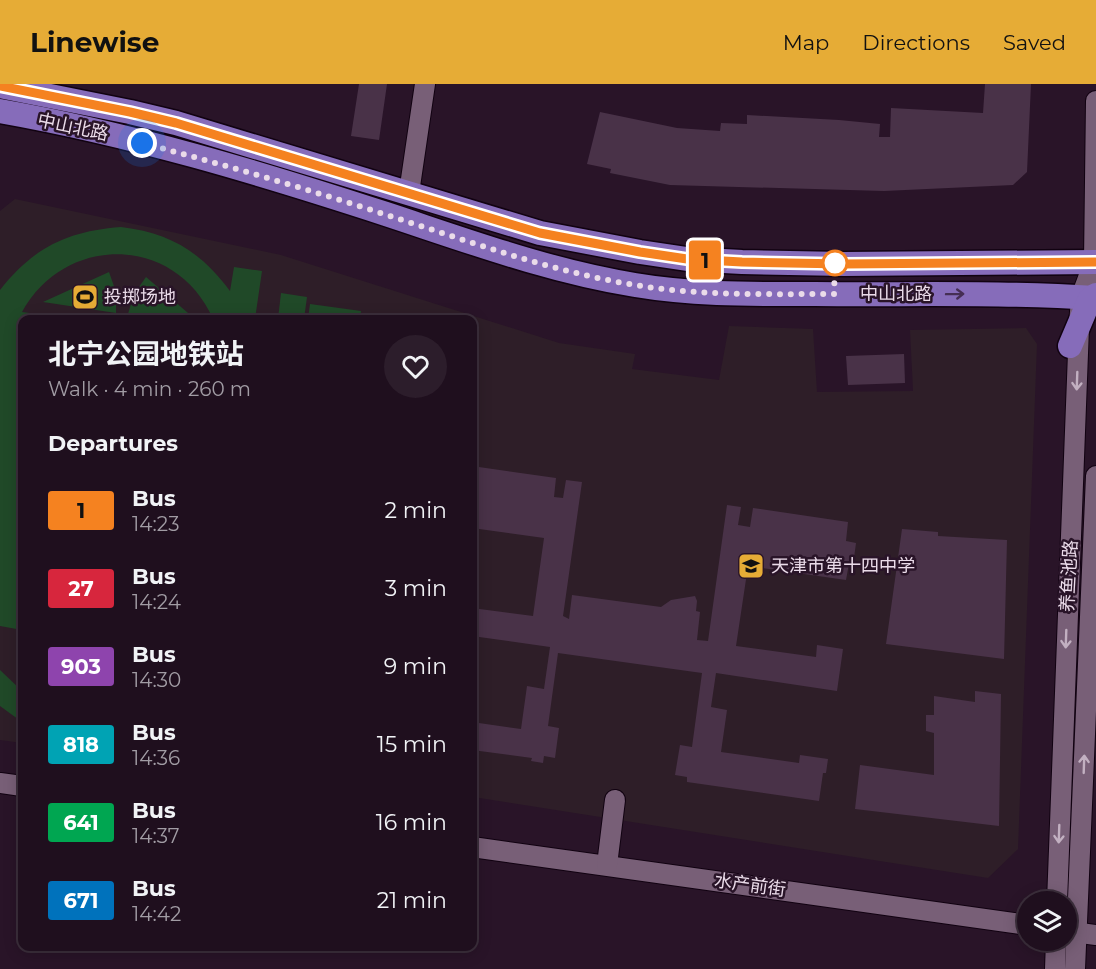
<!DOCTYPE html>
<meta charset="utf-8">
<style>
body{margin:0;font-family:Montserrat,"Noto Sans SC",sans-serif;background:#2c1d2b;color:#f1f3f6;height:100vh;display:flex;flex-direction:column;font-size:22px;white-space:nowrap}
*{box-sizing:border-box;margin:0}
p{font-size:20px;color:#a19ca4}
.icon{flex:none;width:33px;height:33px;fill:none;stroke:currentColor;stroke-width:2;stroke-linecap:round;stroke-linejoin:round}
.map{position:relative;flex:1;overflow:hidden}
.sheet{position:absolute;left:18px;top:231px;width:459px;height:636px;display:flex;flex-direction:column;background:#1f0f1e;border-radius:12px;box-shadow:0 3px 15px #0003,0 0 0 2px #3c2f3c}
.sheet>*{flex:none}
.badge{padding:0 12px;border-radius:4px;font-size:21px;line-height:39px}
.tools{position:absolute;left:1017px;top:807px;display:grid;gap:12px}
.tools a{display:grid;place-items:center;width:60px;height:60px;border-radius:50%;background:#1f0f1e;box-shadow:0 3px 15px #0003,0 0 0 2px #3c2f3c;font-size:30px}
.you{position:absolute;width:30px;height:30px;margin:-15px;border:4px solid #fff;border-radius:50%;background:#1a73e8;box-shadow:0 0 0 9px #1a73e833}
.map>.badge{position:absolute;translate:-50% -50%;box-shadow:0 0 0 3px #fff}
h2{padding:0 30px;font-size:22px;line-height:54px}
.round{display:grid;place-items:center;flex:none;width:63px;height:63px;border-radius:32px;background:#2c1d2b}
.headline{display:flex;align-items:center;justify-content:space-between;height:102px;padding:0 30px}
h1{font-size:28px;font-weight:700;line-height:45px}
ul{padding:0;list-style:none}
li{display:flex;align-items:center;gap:18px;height:78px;padding:0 30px}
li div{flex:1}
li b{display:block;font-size:22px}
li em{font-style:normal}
li .badge{min-width:66px;font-weight:700;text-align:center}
header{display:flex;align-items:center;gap:36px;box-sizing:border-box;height:84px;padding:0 30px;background:#e6ac36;color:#111}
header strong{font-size:28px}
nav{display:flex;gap:33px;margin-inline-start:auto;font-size:21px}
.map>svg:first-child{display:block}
.education{fill:#2e1e28}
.green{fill:#204928}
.building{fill:#493248}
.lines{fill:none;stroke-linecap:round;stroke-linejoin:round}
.minor-casing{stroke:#110211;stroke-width:22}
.major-casing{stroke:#110211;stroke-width:27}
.minor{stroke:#785f77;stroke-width:20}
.major{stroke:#866cba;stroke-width:24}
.oneway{stroke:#452e54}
.oneway2{stroke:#c2b0c1}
.line-casing{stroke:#fff;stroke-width:14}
.line{stroke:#f58220;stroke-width:9}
.walk{stroke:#eadbe9;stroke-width:6;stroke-dasharray:0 10.8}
.stop-dot{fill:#fff;stroke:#f58220;stroke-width:3}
.labels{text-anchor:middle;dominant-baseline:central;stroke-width:5;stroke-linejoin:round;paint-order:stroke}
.street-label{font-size:18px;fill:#eadbe9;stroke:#291428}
.poi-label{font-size:18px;fill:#eadbe9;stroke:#291428;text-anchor:start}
</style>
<header>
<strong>Linewise</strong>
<nav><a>Map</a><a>Directions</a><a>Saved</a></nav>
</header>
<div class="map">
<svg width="1096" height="885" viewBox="0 0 1096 885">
<rect width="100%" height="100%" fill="#291428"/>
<path class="education" d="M15 115 281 171 559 259 635 270 632 285 719 296 729 242 813 245 817 308 913 307 910 246 1026 244 1037 260 1018 765 988 794 473 713 472 236H22V659L0 656V127Z"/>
<g class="green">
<path d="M121 143C170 149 200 167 230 207L234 183 262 187 255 235H213C176 151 66 149 22 228L76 235 22 236V546L0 542V206C33 164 67 147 121 143Z"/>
<path d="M109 188 116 208V229L43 218Z"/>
<path d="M146 193 195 235H166L128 230 134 210Z"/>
<path d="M281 209 307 213 304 235H278Z"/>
<path d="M310 220 361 227 360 235H308Z"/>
<path d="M0 586 22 607V638L0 622Z"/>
</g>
<g class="building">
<path d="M359 0H387L379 56 351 52Z"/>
<path d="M985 0H1031L1027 88 1013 101 884 107 670 101 610 89 611 85 587 80 600 28 677 44 720 47 721 39 747 40V31L839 36 880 40 879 53H890L891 24 983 29Z"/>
<path d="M904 270 905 299 848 301 846 272Z"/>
<path d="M472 382 556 394 554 413 563 414 566 396 582 398 563 532 569 535 572 511 661 523 671 516 695 512 697 517 696 527 700 528 697 556 708 557 727 421 741 423 738 441 750 443 753 424 848 438 846 457 856 459 854 474H850L846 496 748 482 736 562 816 573 817 561 843 565 837 607 716 589 711 623 727 626 721 668 799 679 800 671 828 675 826 689H823L819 717 687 698V693L675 691 680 661 692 663 702 589 558 569 548 642 559 644 555 674 544 672 543 679 531 677 532 674 472 666V638L521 645 527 602 544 605 550 563 472 552V524L533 532 544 454 472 444Z"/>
<path d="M902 445 938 448V452L1007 456 1004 575 886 560Z"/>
<path d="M975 607 1001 610 999 742 855 725 860 681 934 691V649L926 647V631H934V612L975 618Z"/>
</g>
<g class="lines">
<defs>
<g id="minor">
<path d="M1096 17 1094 178 1096 186"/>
<path d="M409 109 425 0"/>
<path d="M0 699 22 702"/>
<path d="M472 763 1028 841"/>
<path d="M607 781 615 716"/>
<path d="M1057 818 1079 243 1081 213 1094 178"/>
<path d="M1066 847 1096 851"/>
<path d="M1055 885 1056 856"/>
<path d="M1075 885 1096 392"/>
</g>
<g id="major">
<path d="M0 2 130 28 176 39 540 149 640 168 687 175 742 178 844 180 1096 178"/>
<path d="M0 27C131 50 260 89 386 130 468 157 549 187 635 201 694 211 755 210 815 210 908 211 1002 208 1096 214"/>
<path d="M1070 262 1090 215 1096 211"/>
</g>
</defs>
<use href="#minor" class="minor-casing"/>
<use href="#major" class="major-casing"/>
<use href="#minor" class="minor"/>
<use href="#major" class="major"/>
</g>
<defs><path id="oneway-shaft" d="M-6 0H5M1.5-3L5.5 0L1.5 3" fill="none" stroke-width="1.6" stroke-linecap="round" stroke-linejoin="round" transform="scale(1.5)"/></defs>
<use class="oneway" href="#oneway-shaft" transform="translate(955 210) rotate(-1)"/>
<g class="oneway2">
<use href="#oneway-shaft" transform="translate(1077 297) rotate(92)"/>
<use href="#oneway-shaft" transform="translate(1066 555) rotate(92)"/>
<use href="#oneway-shaft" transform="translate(1084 680) rotate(-88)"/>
<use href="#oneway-shaft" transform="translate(1059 750) rotate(92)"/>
</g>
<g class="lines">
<defs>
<path id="line" d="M0 2 130 28 176 39 540 149 640 168 687 175 742 178 844 180 1096 178"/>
</defs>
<use href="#line" class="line-casing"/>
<use href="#line" class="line"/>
<path class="walk" d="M142 59C229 82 314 107 399 135 477 160 554 188 635 201 700 212 767 210 834 210L835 179"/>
</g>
<defs>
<symbol id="stadium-square" viewBox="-11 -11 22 22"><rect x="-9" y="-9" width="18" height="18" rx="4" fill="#e6ac36" stroke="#291428"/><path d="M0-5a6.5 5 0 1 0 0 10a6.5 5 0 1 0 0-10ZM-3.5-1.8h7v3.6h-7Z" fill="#111"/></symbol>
<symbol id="school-square" viewBox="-11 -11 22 22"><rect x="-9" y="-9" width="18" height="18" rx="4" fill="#e6ac36" stroke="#291428"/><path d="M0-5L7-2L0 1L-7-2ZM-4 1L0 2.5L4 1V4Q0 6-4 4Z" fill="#111"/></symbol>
</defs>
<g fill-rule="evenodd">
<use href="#stadium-square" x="70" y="198" width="30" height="30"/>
<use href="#school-square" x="736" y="467" width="30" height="30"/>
</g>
<circle class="stop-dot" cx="835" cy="179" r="12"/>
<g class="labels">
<g class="street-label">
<text transform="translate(73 43) rotate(12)">中山北路</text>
<text x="896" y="210">中山北路</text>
<text transform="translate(1069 492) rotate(-87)">养鱼池路</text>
<text transform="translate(750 801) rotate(8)">水产前街</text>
</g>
<g class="poi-label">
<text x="104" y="213">投掷场地</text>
<text x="771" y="482">天津市第十四中学</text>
</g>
</g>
</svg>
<div class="tools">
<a><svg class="icon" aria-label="layers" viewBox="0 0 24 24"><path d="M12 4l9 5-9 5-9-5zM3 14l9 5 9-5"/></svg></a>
</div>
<div class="you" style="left:142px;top:59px"></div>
<b class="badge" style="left:705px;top:176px;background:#f58220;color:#111">1</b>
<section class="sheet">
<div class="headline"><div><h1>北宁公园地铁站</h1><p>Walk · 4 min · 260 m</p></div><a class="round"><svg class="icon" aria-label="heart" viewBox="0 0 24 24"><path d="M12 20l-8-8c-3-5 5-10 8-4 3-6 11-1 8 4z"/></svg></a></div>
<h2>Departures</h2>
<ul>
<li><span class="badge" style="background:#f58220;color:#111">1</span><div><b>Bus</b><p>14:23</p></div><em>2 min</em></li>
<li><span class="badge" style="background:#d7263d;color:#fff">27</span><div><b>Bus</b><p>14:24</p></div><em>3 min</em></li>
<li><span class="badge" style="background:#8e44ad;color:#fff">903</span><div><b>Bus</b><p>14:30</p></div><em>9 min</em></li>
<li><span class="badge" style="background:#00a3b4;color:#fff">818</span><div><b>Bus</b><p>14:36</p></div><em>15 min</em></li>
<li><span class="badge" style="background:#00a651;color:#fff">641</span><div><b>Bus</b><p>14:37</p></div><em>16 min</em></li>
<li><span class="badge" style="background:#0072bc;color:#fff">671</span><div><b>Bus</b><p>14:42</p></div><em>21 min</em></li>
</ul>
</section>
</div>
